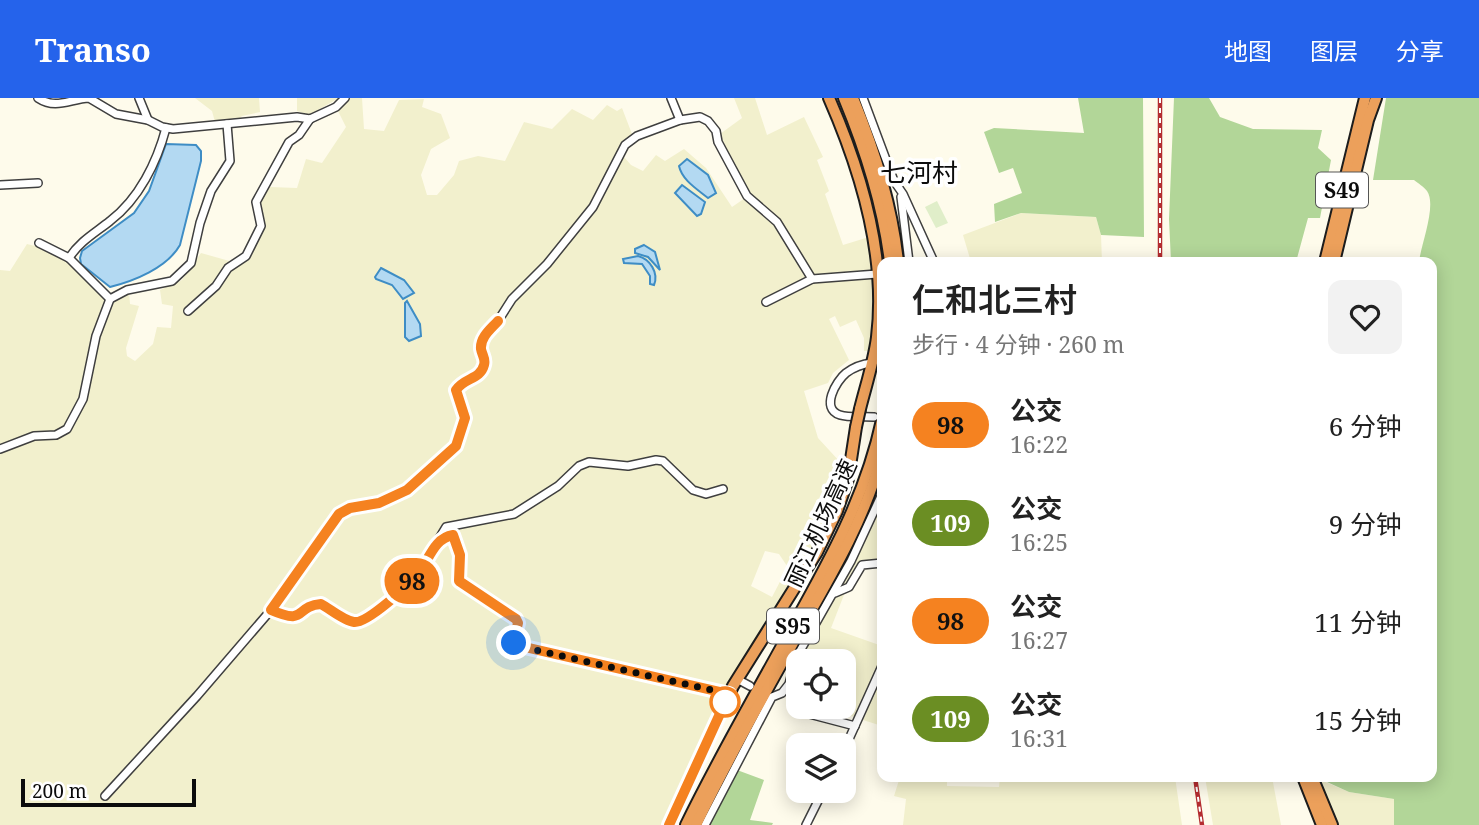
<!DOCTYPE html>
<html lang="zh">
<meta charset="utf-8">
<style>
body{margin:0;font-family:"Noto Serif","Noto Sans SC",serif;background:#f2f2f2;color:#222;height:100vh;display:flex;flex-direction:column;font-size:26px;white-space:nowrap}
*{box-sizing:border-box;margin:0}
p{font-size:23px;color:#767676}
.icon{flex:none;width:38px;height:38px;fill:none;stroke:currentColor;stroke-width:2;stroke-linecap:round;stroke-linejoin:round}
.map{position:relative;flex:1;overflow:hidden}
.drawer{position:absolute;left:877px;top:159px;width:560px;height:525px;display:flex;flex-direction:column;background:#fff;border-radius:14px;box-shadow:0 4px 18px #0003}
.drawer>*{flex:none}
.badge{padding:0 14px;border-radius:23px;font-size:24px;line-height:46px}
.buttons{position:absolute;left:786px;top:551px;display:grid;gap:14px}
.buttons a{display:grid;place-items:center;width:70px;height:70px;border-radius:14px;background:#fff;box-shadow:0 4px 18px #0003;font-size:35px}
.scale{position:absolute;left:21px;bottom:18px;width:175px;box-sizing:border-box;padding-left:7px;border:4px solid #0c0c0c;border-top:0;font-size:19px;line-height:24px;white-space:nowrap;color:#0c0c0c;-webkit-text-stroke:5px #fff;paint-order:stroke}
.you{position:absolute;width:35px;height:35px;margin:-18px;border:5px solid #fff;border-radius:50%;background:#1a73e8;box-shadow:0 0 0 10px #1a73e833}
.map>.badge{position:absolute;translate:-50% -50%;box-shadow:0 0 0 4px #fff}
.round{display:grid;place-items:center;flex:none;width:74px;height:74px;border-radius:14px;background:#f2f2f2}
.summary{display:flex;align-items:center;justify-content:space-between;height:119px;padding:0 35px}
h1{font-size:33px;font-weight:600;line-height:52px}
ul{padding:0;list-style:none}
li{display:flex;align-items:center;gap:21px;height:98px;padding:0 35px}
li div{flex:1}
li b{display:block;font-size:26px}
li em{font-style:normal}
li .badge{min-width:77px;font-weight:700;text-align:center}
header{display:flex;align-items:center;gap:42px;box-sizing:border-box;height:98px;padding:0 35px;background:#2563eb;color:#fff}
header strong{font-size:33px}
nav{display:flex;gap:38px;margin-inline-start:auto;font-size:24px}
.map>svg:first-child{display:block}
.farmland{fill:#f2f0cd}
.forest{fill:#b2d698}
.pitch{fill:#e0eec9}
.water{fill:#b3d9f2;stroke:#3e8dc5;stroke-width:2}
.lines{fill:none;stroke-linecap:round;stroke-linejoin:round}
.minor-casing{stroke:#3f3f3f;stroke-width:10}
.highway-casing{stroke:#1d1d1d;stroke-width:14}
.minor{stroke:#fff;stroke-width:7}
.highway{stroke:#eca05b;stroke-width:10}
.rail-casing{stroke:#b42c30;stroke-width:4.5}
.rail{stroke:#fff;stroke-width:2;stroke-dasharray:5;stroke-linecap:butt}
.highway-bridge-casing{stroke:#1d1d1d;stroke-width:14;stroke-linecap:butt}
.highway-bridge{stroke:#eca05b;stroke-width:10}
.line-casing{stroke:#fff;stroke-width:16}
.line{stroke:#f58220;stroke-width:10}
.walk{stroke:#0c0c0c;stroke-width:7;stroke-dasharray:0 12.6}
.stop-dot{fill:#fff;stroke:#f58220;stroke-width:3.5}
.labels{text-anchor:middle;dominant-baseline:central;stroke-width:7;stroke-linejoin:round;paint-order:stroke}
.shield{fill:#fff;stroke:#555;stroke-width:2}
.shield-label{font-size:21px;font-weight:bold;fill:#0c0c0c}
.street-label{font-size:23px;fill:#0c0c0c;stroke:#fff}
.quarter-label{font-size:26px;fill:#0c0c0c;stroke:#fff}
</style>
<header>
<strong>Transo</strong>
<nav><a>地图</a><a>图层</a><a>分享</a></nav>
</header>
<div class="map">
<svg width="1479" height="727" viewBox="0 0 1479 727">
<rect width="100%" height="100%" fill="#fefbeb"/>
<g class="farmland">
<path d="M195 0H259L260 14 242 18 238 22 215 24 212 13Z"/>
<path d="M297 0H339L309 17 297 13Z"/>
<path d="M349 0H362L364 31 384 33 399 2 424 1 422 9 441 16 450 40 431 51 421 77 427 97H437L454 77 459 63 478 58 505 63 524 24 552 31 572 11 593 22 607 7 617 13 622 10 632 36 618 52 631 67 643 73 656 57 665 63 684 51 706 70 732 109 748 98 720 36 742 20 734 0H755L767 37 804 19 823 59 817 62 829 93 825 96 843 147 869 139 873 183V222L869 253H864V240L856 222 840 229 835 218 829 221 849 262 833 275 828 285 804 293 818 340 841 365 814 451 800 476 787 468 779 456 765 453 751 488 772 499 785 474 789 473 797 480 726 591 661 727H0V172L10 173 27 146 43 150 69 164 111 204 129 194 130 206 139 208 126 250 127 258 135 263 153 246 157 229 171 230 173 208 162 206 160 192 182 182 201 155 233 164 247 160 265 124 258 109V104L270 89 297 90 306 61 322 65 346 29 337 11Z"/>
<path d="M1021 115 1096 119 1101 137 1102 164H971L963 137Z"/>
<path d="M878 412 882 413V439L878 447 877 463 860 465 849 484 831 530 882 548V562L855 619 822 610 844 609V564H798Z"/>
<path d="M882 577V628L863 622Z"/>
<path d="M900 679H947V688L999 689 1000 679H1175L1182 727H903L906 701 894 698Z"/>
<path d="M1205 679H1272L1281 727H1213Z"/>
<path d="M1316 680 1349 694 1394 701V727H1333Z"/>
</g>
<g class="forest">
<path d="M1078 0H1143L1144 139 1101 137 1096 119 1021 115 995 124 994 106 1022 95 1013 70 999 75 984 34 994 30 1084 35Z"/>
<path d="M1174 0H1209L1220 19 1253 31 1322 32 1318 50 1331 62 1320 120H1308L1296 164H1171L1169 121Z"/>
<path d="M1386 0H1479V727H1394V701L1349 694 1316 679H1432V164H1419C1421 146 1437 107 1427 93 1424 89 1418 85 1414 82H1373Z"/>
<path d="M737 672 764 682 750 722 773 725 772 727H710Z"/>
</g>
<path class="pitch" d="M937 103 948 125 936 130 925 109Z"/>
<g class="water">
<path d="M166 46 196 47 201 53V63L180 147C167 170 134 183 110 189L81 166 80 160 82 153 134 115 149 93Z"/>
<path d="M687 61 708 77 716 95 708 100C697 91 682 82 679 68Z"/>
<path d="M682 87 705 104 701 116 697 118 675 95Z"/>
<path d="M644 147 655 154 660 172 648 159 635 155V151Z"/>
<path d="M638 158C650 161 659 175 654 187L650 186V178L642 166 624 165 623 161Z"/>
<path d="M381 170 404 182 414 195 403 201 392 187 376 181 375 179Z"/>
<path d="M407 203 420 226 421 238 409 243 405 239V205Z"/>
</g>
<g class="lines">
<defs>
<g id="minor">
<path d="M38 0C56 12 70 1 89 0L116 16 148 22 162 29 173 31 297 19 310 21 336 9 345 0"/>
<path d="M139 0 148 22"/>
<path d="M671 0 680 22"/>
<path d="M863 0 894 83 903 96 934 164"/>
<path d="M0 87 38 85"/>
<path d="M901 99 909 164"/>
<path d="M39 145 69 160 110 201"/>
<path d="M69 160C80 143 95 135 110 123 139 101 157 64 166 30"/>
<path d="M766 204 812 181 877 176"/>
<path d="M188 213 216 188 228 170 246 158 261 128 256 104 289 44 299 37 310 21"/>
<path d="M872 265C862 266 854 269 846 275 836 283 820 311 840 317 850 320 864 318 874 319"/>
<path d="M0 351 34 338 56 337 67 331 83 301 96 238 110 201 127 192 172 183 191 165 200 125 211 93 230 63 227 26"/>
<path d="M439 445 452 436C463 450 457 467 459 483L516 521 518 525 514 543 516 547 729 596"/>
<path d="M835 495 849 489 862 467 882 465"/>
<path d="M271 512C308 528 294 508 321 506L350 523 357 524 368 520 417 477 446 429 514 416 558 388 579 368 589 364 628 368 656 362 663 363 693 392 706 396 723 391"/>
<path d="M737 581 750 588"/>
<path d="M789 587 794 612 855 628"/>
<path d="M844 652 882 568"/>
<path d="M105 698 197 598 271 512 339 416 350 410 379 405 407 392 456 348 465 320 456 292 462 284 477 278 483 270 485 263 481 249 485 238 498 223 512 201 547 166 593 109 625 47 637 38 680 22 700 19 708 23 716 33 718 44 747 98 777 124 812 181"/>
<path d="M705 727 772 599 782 595 789 586 796 560 851 463 882 396"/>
<path d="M806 727 823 693"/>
</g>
<g id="highway">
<path d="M829 0C861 73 887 158 877 239 874 263 866 287 860 311"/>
<path d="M844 0C866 53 883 107 890 164"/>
<path d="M853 0C875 53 892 107 898 164"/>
<path d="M1325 164 1365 0"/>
<path d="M1334 164 1368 22 1376 0"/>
<path d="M1303 679 1322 727"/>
<path d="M1312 679 1332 727"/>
<path d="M669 727 733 588 817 454 837 413 848 381 856 329"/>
<path d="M686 727C719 659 757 594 793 528 830 462 866 397 882 322"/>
<path d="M696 727C729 658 767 592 804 525 835 471 866 417 882 357"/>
</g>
</defs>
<use href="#minor" class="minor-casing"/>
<use href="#highway" class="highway-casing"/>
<use href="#minor" class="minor"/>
<use href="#highway" class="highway"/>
<defs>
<g id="rail">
<path d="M1160 0V164"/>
<path d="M1195 679 1202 727"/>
</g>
</defs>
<use href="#rail" class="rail-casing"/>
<use href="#rail" class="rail"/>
<defs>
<path id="highway-bridge" d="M856 329 860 311"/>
</defs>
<use href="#highway-bridge" class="highway-bridge-casing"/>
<use href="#highway-bridge" class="highway-bridge"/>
</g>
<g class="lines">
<defs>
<path id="line" d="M498 223C491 231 480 239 481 251 482 257 486 261 484 267 480 282 465 279 456 292L465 320 456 348 407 392 379 405 350 410 339 416 271 512C308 528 294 508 321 506 330 511 344 523 354 524 367 526 410 486 418 476 429 462 434 440 453 437L460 457 459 483 516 521 518 525 514 543 516 547 729 596 669 727"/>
</defs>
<use href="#line" class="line-casing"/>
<use href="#line" class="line"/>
<path class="walk" d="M514 545 518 548 729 596 725 604"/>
</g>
<circle class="stop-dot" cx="725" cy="604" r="14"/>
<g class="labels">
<g class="shield">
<rect x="1316" y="74.5" width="52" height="35" rx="5"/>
<rect x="767" y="510.5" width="52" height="35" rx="5"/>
</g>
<g class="shield-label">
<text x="1342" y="92">S49</text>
<text x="793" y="528">S95</text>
</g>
<g class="street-label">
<text transform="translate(820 425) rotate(-65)">丽江机场高速</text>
</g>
<g class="quarter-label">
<text x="919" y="74">七河村</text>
</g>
</g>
</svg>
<div class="buttons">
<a><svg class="icon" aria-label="locate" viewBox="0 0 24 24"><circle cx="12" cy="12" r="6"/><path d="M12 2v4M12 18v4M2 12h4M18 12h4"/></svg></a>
<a><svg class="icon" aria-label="layers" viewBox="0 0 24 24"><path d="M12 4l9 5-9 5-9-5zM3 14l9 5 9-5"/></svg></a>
</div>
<div class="scale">200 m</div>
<div class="you" style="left:514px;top:545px"></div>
<b class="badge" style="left:412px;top:483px;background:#f58220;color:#111">98</b>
<section class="drawer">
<div class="summary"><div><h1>仁和北三村</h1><p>步行 · 4 分钟 · 260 m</p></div><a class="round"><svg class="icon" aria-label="heart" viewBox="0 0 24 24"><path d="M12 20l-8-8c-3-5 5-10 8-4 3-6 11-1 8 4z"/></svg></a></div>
<ul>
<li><span class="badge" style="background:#f58220;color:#111">98</span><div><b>公交</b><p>16:22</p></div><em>6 分钟</em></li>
<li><span class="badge" style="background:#6b8e23;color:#fff">109</span><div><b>公交</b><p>16:25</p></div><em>9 分钟</em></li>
<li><span class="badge" style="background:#f58220;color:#111">98</span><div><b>公交</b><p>16:27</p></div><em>11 分钟</em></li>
<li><span class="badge" style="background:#6b8e23;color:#fff">109</span><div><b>公交</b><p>16:31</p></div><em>15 分钟</em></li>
</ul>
</section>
</div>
